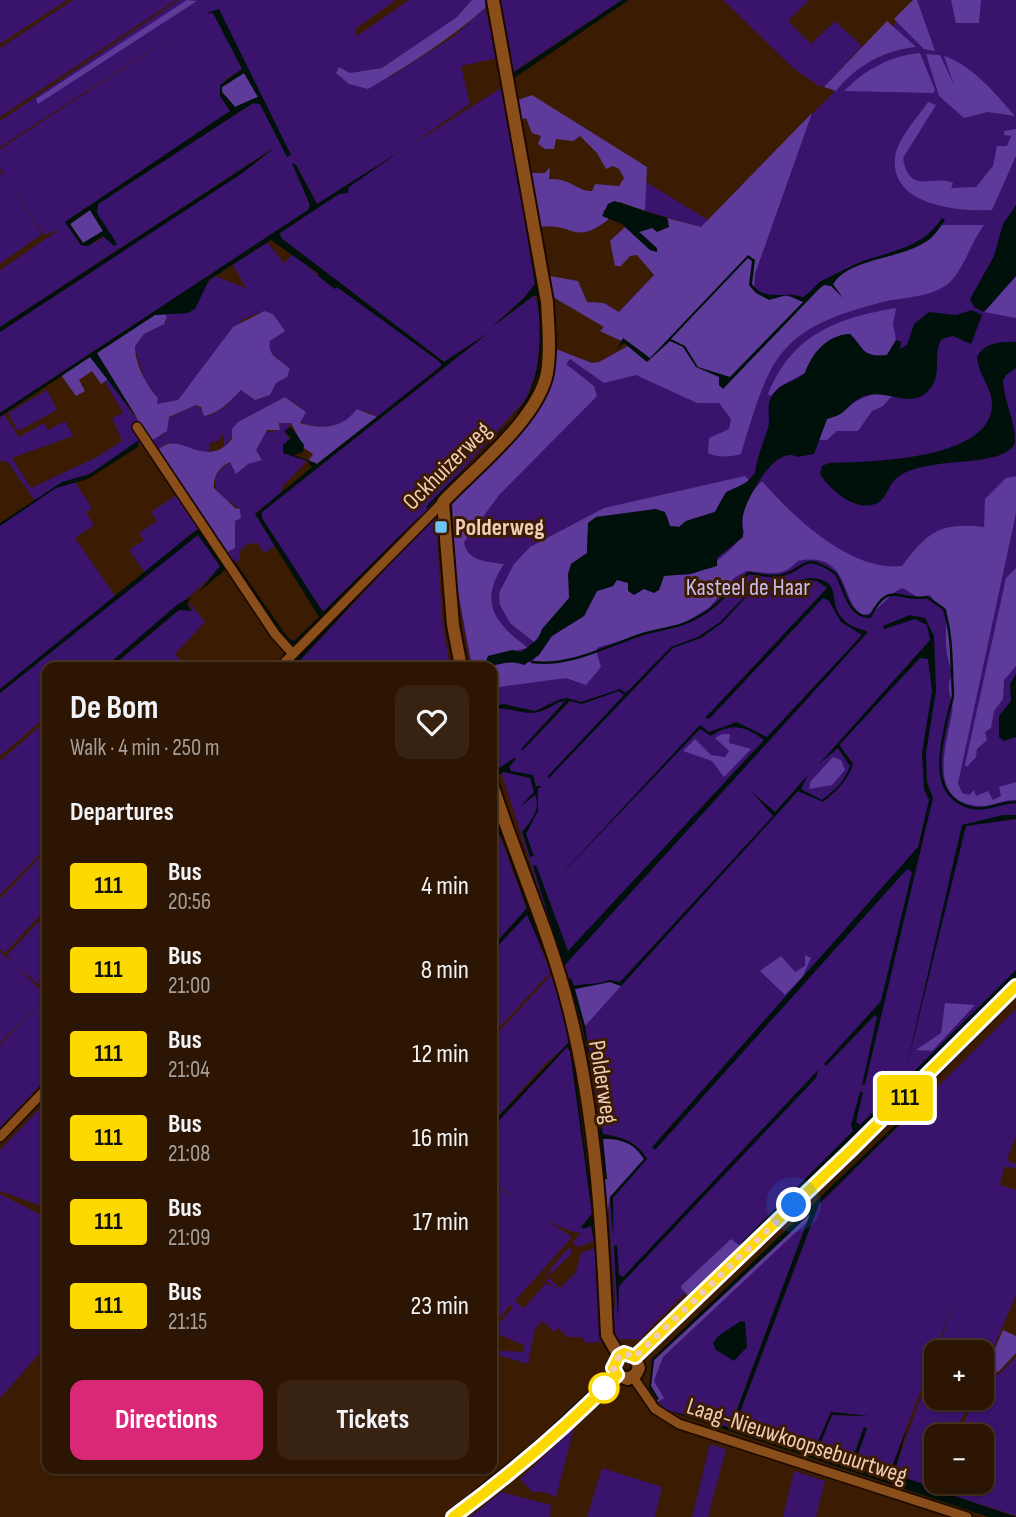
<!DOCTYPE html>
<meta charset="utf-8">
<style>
body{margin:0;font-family:"Sofia Sans Condensed",sans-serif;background:#382211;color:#f1f3f6;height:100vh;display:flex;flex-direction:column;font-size:26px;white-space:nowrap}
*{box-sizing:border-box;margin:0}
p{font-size:23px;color:#a69f99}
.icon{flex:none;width:38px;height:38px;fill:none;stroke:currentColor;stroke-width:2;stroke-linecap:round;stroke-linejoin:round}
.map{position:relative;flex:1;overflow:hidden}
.side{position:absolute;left:42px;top:662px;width:455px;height:812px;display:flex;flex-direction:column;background:#2c1502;border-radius:14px;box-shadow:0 2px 5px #0004,0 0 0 2px #483424}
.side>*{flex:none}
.badge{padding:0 14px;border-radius:5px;font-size:24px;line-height:46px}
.buttons{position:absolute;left:924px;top:1340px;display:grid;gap:14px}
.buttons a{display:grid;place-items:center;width:70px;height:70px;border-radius:14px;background:#2c1502;box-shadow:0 2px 5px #0004,0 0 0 2px #483424;font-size:35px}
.you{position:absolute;width:35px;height:35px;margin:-18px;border:5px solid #fff;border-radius:50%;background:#1a73e8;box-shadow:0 0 0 10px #1a73e833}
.map>.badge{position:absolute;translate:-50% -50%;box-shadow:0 0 0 4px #fff}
h2{padding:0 28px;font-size:26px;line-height:63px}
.round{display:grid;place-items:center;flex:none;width:74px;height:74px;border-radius:14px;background:#382211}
.overview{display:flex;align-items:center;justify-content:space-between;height:119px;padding:0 28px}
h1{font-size:33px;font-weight:700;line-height:52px}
.action{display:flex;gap:14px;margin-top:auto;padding:14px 28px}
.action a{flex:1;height:80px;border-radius:14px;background:#db2777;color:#fff;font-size:28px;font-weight:700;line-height:80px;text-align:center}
.action a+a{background:#382211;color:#f1f3f6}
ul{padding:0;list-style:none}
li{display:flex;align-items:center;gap:21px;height:84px;padding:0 28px}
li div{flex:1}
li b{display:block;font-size:26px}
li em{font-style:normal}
li .badge{min-width:77px;font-weight:700;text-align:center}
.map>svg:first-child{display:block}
.green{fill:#3a136c;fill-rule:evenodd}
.forest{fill:#5e3b9a}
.water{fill:#00100b;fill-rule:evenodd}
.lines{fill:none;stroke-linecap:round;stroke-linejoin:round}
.stream{stroke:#00100b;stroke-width:2.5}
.street-casing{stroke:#1b0900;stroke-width:12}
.secondary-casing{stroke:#1b0900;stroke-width:16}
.street{stroke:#8a4e1a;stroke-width:9}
.secondary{stroke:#8a4e1a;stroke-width:12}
.line-casing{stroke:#fff;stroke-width:16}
.line{stroke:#fcd900;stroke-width:10}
.walk{stroke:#efccb4;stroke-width:7;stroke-dasharray:0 12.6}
.poi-dot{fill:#6fc2f4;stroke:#3b1c02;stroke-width:2.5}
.stop-dot{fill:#fff;stroke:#fcd900;stroke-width:3.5}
.labels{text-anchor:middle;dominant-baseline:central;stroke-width:6;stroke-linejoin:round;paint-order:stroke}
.street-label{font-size:24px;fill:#efccb4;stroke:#3b1c02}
.poi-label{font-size:24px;font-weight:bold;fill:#efccb4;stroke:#3b1c02;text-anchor:start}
.park-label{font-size:24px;fill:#c8bbee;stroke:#3b1c02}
</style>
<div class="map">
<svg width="1016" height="1517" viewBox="0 0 1016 1517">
<rect width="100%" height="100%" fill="#3b1c02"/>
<g class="green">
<path d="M0 0H67L0 44Z"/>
<path d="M73 0H176L0 117V48Z"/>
<path d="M179 0H396L355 29 357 36 409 0H472L458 17 382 68 350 73 339 67 336 74 390 77 453 37 485 8 498 58 461 66 470 104 406 148 503 87 535 284 524 298 492 327 535 295 539 314V348L536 372 526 399 428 508 435 502 442 619 450 667H294L425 527 287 667H275L285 656 284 651 265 628 201 530H196L145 573 129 550 144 540 139 533 157 521 151 512 178 494 143 442 99 470 74 480 92 508 86 512 94 525 75 538 116 597 0 689V525L35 501 8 462 0 461V417L4 414 19 437 44 423 48 430 65 421 73 436 12 458 31 488 97 457 122 441 112 418 123 413 105 382 108 379 142 427 163 436 169 418 196 405 209 416 225 407 241 390 255 400 270 395 276 383 287 377 290 369 270 352V341L278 336 264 311 243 319 178 400 157 405 158 398 145 381 134 346 144 334 167 321 164 312 188 313C199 301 202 285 215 276L246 288 233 265 267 242 284 263 293 254 334 289 337 287 436 359 442 364 440 367 377 417 367 411 354 413 352 418C335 428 319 429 300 422L302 408 288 399H280L258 414 245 418 224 447V433L218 441 210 443 209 452 200 453 166 443 159 449 157 446 229 553 235 547V521L240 509 217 493 215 478C226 456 241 465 261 460L256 450 264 433 280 430 281 421 291 423 285 433 290 440 283 445V453L307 461 281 488 283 491 255 514 275 546 264 553 258 543 247 544 240 551V559L236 563 233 559 290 645 320 622 422 514 323 612 261 518 262 512 488 333 444 362 281 238 280 233 399 152 317 204 296 165 292 163 310 205 308 210 0 413V332L256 163 273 148 0 327V270L60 229 44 235 9 183 42 234 0 264V172L5 177 0 168V149L198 20 0 147V121ZM219 9 287 157 260 104 253 103 98 204 95 208 107 236 88 246 81 245 65 222 230 111 220 96 225 80 242 69 213 12 207 13Z"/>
<path d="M497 0H622L510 74Z"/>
<path d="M723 0H809L788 21 811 44 835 21 862 46 824 87 819 86 793 68Z"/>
<path d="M916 0H1016V979L744 1249 736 1243 642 1336 645 1339H622L616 1343 612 1330 615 1304 608 1203 610 1200 614 1237 613 1198 585 1026 588 1022 577 985 573 986 567 977 492 744V667H472C458 611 455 557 452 500 494 457 555 414 556 349L592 363 599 362 630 345 600 331 700 227 645 211 646 182 708 220 831 95Z"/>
<path d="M47 390 57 410 18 431 8 413Z"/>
<path d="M196 535H201L220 567C186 603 144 633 105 667H47V716L0 756V693Z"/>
<path d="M188 601 205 622 175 654 180 660 174 667H111L179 610H192Z"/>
<path d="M47 720V847L0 895V761Z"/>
<path d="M493 817 550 973 492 1035V818Z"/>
<path d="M47 850V908L5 953 0 949V899Z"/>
<path d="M47 913V991L16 966 47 996V1078L0 1128V1045L42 1002 0 1043V952L11 961 7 955Z"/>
<path d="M552 974 570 1043 545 1064 492 1123V1039Z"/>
<path d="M1016 1009V1136L1007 1160 1016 1164V1168L1004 1167 1000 1185 1016 1190V1295L982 1374V1353H937L955 1300 891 1469 887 1474 855 1463 867 1428 864 1427 851 1463 846 1465 816 1454 832 1415 869 1416 831 1412 814 1452 738 1429 735 1425 819 1204 917 1108 921 1096 925 1099Z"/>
<path d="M567 1047 570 1051 592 1213 582 1227 591 1226 594 1240H597L578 1247 572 1243 581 1233C559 1233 509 1195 492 1180V1128Z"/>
<path d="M47 1101V1208L0 1191V1150Z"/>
<path d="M492 1183 572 1237 515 1301 524 1308 546 1283 561 1291 546 1281 553 1268 540 1281 569 1247 572 1253 548 1277 560 1288 576 1272 581 1253 597 1247 601 1342 587 1343 581 1337H568L558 1328 554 1332 543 1321 535 1329 528 1364 492 1353V1350L523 1352 524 1345 492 1332 513 1307 510 1305 492 1328Z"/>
<path d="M0 1194 47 1218V1345L0 1398Z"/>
<path d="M808 1220 732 1423 729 1427 666 1410 658 1402 664 1398 654 1381 663 1357Z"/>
<path d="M936 1356V1398H971L953 1437H936V1475L929 1486 893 1474Z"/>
<path d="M1016 1357V1516L939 1491 936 1487 938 1482H982V1437H958L974 1398H982L984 1373 999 1374Z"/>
<path d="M574 1428 556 1497 544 1492H532L520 1479Z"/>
<path d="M710 1444 726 1449 708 1517H692Z"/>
<path d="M602 1468 662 1487 655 1517H587Z"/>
<path d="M794 1471 825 1481 816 1517H783Z"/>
<path d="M501 1492 551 1505 550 1517H470Z"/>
</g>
<g class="forest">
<path d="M187 0 197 1 38 104 36 99Z"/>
<path d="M472 0H485V8C449 40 409 65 368 89L349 84 336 73 339 67 350 73 382 68 457 17Z"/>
<path d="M913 0H917L935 51 924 49 894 19Z"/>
<path d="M951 0H981L979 23H956Z"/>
<path d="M887 21 916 47C884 50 856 66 836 91L824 87Z"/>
<path d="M920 53 935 90 933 93 844 91C866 69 890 56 920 53Z"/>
<path d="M926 54 940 55 954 85 944 56C973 66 995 93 1015 116L988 112 964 118 939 96Z"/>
<path d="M244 73 258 97 235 107 222 92V87Z"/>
<path d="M532 95 647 167 645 211 620 202 603 211 609 219C574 247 573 222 540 227L530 173H545L550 167 549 179C571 178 576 191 592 191L595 184 619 186 624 178 619 169 613 166 606 169 597 153 580 136 573 141 556 139 554 149H545L538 144 541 136 532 133 526 118 521 120 518 100Z"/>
<path d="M928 102 936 105 903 158C909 196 933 174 953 183L951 188 976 187 993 166 997 146H1007L1011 136 1004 135V131L1016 129V156L992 210C960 212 890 206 895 158 897 139 918 117 928 102Z"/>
<path d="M812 113 755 274 754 291 760 295 805 297 848 267 893 255 920 244 939 225H984C971 242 964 270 948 284 931 297 907 297 887 301 779 328 771 353 741 454 732 457 717 458 708 453L709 438 729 429 731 419 719 403H697L636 375 604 383 570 359 566 364 594 386 597 396 500 494 464 542C466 561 488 562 504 564 478 603 495 623 528 648L488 656 487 666 505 661 532 662 552 636 584 616 597 591 613 586 617 580C629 579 645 589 659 590L663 576C673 572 682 576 691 574 710 569 734 549 744 533 739 513 748 495 762 481 793 517 851 572 902 566 928 531 941 522 984 527L985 499 1006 478 1016 476V513L958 783 962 793 969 795 974 790 976 796 988 791 993 800 1001 796 999 787 1016 782V800C1003 799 992 807 979 806 927 803 946 746 952 713 955 699 943 692 953 672 943 654 946 629 947 610L936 604 930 595 919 598 903 588C887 593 880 613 863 615 840 604 851 550 798 561 781 579 769 572 746 571L734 578 710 607 683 624 599 647 596 650 601 667 586 685 566 678 492 688V667H472L456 581 452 500C494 457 555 414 556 349L592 363 599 362 630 345 600 331 604 327 553 297 550 276 578 281 587 302 604 303 619 312 654 275 637 255 630 256 621 266H615L610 241 625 227 650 250 647 239 639 232 669 222 667 218 701 227Z"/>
<path d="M90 210 103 231 83 243 70 224Z"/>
<path d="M1016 276V318L984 312Z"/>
<path d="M896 308 893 324 896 340 887 355C862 358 864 348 850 334 826 341 814 348 805 373L779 387 771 396 768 394C792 335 836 318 896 308Z"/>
<path d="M264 311 273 314 285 331 270 341C267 357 281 359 290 369L287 377 276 383 270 395 255 400 241 390C229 402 220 413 204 416L201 407 196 405 169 417 167 431 151 441 98 356 97 353 154 315 164 312 167 317 164 324 144 334 135 346C135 364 146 385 158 398L157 404 178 400 233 327Z"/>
<path d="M90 357 108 379 101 384 92 371 79 380 85 391 76 396 61 375Z"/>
<path d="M878 393 893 395 883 406 872 411 858 431H837L827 440H819L827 419C846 409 856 398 878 393Z"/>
<path d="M285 397 306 412 300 423C323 430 343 428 357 409L377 417 317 464 309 460 313 454 304 448 291 423H279L280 430H267L256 450 262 460 248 464 236 474 230 462C219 467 213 476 214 488L235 508 240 509 241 518 235 521V548L228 552 159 449C181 429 204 472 232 439V429L238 422Z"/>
<path d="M745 476 749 480 723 497 715 512 686 521 679 527 670 526 667 516 656 509 597 517 588 529 587 553 571 564 569 598 534 642 510 623 500 605 499 593 514 564 530 547 604 508Z"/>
<path d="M1016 568V666L1004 680 1003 699 994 711 991 728 985 732 987 740 977 749 976 757 967 767 965 765 1006 578Z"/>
<path d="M722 734H730L729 743 751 749 724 777 712 761 683 751 695 739 711 755 725 757 729 751 715 738Z"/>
<path d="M833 757 841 760 845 770 832 785 809 789 811 781Z"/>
<path d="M805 955 811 958 803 976 785 995 760 971 781 956 795 972 805 966Z"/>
<path d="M610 982 621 986 585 1026 574 989Z"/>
<path d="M945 1003 975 1005 932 1051 916 1050 941 1033Z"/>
<path d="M617 1138 633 1146 644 1159 610 1197 608 1210 602 1209 599 1180 607 1179 602 1139Z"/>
<path d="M811 1213 809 1220 663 1357 654 1381 664 1398 658 1402 651 1386 654 1360Z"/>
<path d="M731 1239 744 1249 691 1299 681 1288 682 1285Z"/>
<path d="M1003 1330 1016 1336V1353L998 1372 986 1370Z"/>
</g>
<g class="water">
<path d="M622 0H629L514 78 513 73Z"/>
<path d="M219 9 291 155 287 157 260 104 253 103 98 204 97 213 117 244 114 246 103 236 88 246 81 245 65 222 230 111 220 96V85L242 69 213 13H207ZM244 73 258 97 235 107 222 92V87ZM90 210 103 231 83 243 70 224Z"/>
<path d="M506 102 540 284 542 340 539 373 528 401 428 508 426 507C453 477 518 422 531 389 542 360 541 326 537 296H533L492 327 524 298 535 284Z"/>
<path d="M274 148 241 174 0 332V327Z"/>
<path d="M399 152 349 187 348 193 339 194 280 233 281 238 444 362 488 333 262 512V518L323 612 422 514 300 643 290 645 279 634 230 563 233 559 288 638 294 641 319 617 255 514 312 467 307 461 283 453V445L291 438 284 431 291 427 304 445 303 452 294 455 317 464 440 367 442 364 436 359 337 287 335 289 318 276 319 274 271 240 209 280 195 309 188 313 155 315 97 353 137 418 90 357 0 417V413L308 210 310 205 292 163 296 165 317 204Z"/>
<path d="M614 201 667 218 669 227 657 232 652 228 639 232 657 248V252L650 250 622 224 602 216 608 204Z"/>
<path d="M1016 205V276L984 312 974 307 970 299 994 256 1003 224Z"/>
<path d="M942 218 945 220C940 227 935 236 927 241 900 260 851 257 833 284L843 298 831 286 824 285 819 289 723 389 719 385V377L696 367 683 347 670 341 647 362 624 343 617 349 623 338 650 358 748 255 755 260 752 284C766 303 783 290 803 297 811 293 816 283 823 280 832 276 839 272 847 268 880 251 920 253 942 218ZM748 258 752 261 749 285 756 293 769 300 787 295 803 302 730 377 698 367 685 346 671 339Z"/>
<path d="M972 310 982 315 971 344 953 336 942 339C932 354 942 371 932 386 915 412 891 390 868 395 855 398 852 405 842 413 838 416 832 417 827 419L814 454 797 457C776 444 747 497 743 515 741 523 743 529 743 537L717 558V566L690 574 664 576 659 590 654 593 644 589 634 595 628 591V583L617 580 613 586 597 591 584 616 552 636 539 655 524 665C504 658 498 669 485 664L488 656 512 650 521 652 538 639 542 629 569 598 568 574 571 564 587 553 588 523 596 517 656 509 665 512 670 526 679 527 686 521 715 512 726 492 746 483 755 473C757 457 762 447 767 431 773 417 762 403 777 390 785 382 796 381 805 373 813 352 827 335 850 334 864 348 862 358 887 355L896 340 901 342 900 349 907 345 914 324 929 312 956 315Z"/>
<path d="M1016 342V368L1006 375 1003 381C1004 401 1016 423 1015 443 1006 464 953 460 934 465 922 467 908 469 898 477 889 483 887 497 879 502 858 515 830 490 820 474L822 466 829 463C867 462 994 461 992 403 991 386 978 374 977 357 984 343 1001 341 1016 342Z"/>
<path d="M139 440 138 447 88 479 56 488 0 526V523L62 482 90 474Z"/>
<path d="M425 525 294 667H287Z"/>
<path d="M196 530H201L227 568 198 593 220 566 198 535 0 693V689Z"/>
<path d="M810 578C844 580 827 600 842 618 849 627 859 628 868 632L564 966 533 866 536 865 568 951 764 740C745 726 731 722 711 736L700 729 552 884 700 725 709 732 737 722 767 737 862 635 841 622 829 601 823 598 709 719 705 718 827 588 817 581 809 580 748 595 722 623 701 638 673 648 549 778 547 777 624 695 619 691 582 704 570 701 522 751 521 749 565 701C555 702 548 710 538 712 522 716 509 706 492 709V706L504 704 535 711 558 700 567 698 581 702 620 689 626 693 671 647 698 637 720 622 751 590Z"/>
<path d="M191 597 187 604 192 611 179 610 111 667H105L178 604Z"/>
<path d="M910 615 925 618 934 636 936 691 926 753 927 782 933 798 865 1084 862 1085 877 1017 875 1015 826 1066 824 1064 881 1001 912 872 907 869 655 1150 652 1147 918 847 929 800 924 789 922 753 932 691 928 659 920 658 841 743 840 746 853 764C848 781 836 791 823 802L798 791 621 986 610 982 575 989 585 1026 594 1087 582 1024 568 979 571 978 574 986C586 983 598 985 609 980L620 982 773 816 751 791 775 812 808 775 801 789 822 800C835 790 845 781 850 766L838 748 819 764 930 640 927 625 915 619 884 629 883 626Z"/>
<path d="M1016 674V737L1004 741 999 737V716L1011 701 1010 684Z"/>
<path d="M492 745 498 769 514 758 516 759 509 767 511 771 533 775 536 786H542L538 789V811L526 834 534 856 530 857 522 832C531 821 541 810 535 795L519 808 534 792 530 778 504 772 498 775Z"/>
<path d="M492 803 545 956 527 915 492 952V947L527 908 501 836 497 834 492 839 498 826 492 818Z"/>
<path d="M1003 815H1016V819L966 826 906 1069 962 825Z"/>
<path d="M1016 970V978L742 1245 741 1243 853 1131 851 1125 860 1092H863L856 1122 860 1125Z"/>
<path d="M570 1041 572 1047 597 1240H594L591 1226 584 1229 581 1227 592 1214 570 1051 567 1047 492 1128V1123Z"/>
<path d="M818 1070 816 1078 619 1286 618 1320 614 1246 617 1245 619 1275 623 1277Z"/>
<path d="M596 1098 603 1134C621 1137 637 1141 647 1159L613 1198V1237L610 1197 644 1159C636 1143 618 1138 603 1139L607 1179H605Z"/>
<path d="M916 1105 917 1107 819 1204 735 1425 763 1438 814 1451 831 1412 869 1416 832 1415 816 1454 846 1465 851 1463 864 1427 867 1428 855 1463 886 1473 891 1469 907 1428 894 1474 929 1486 933 1481 940 1491 1016 1517H989L666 1410 728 1427 732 1423 810 1214 654 1360 651 1386 659 1399 657 1400 649 1388 652 1359Z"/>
<path d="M741 1321 745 1322 747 1347 734 1361 716 1350 713 1343C719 1333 731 1328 741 1321Z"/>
</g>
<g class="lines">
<path class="stream" d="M532 662C569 667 605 647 640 635 668 626 677 630 705 613 722 602 733 585 749 573 758 574 768 577 777 576 806 573 800 548 836 574 845 590 848 617 870 617 890 578 899 603 927 597L944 609C953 637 951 665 953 694 953 701 949 708 948 715 941 748 928 794 969 807 985 812 1000 802 1016 802"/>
<defs>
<g id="street">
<path d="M137 427 275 634 293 654 443 502"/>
<path d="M280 667 293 654"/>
<path d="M0 1137 47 1088"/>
<path d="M633 1377 655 1409 679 1424 967 1517"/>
</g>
<g id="secondary">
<path d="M461 667 453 625 443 502C475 468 538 419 547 373 551 349 548 325 547 302L493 0"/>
<path d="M492 784C516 859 550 933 569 1009 596 1116 602 1226 607 1335L619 1356"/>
<path d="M635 1357 910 1093 1016 986"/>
<path d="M617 1375 628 1379 636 1374 639 1368 635 1357"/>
<path d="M453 1517 541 1446 617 1375"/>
</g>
</defs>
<use href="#street" class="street-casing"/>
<use href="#secondary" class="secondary-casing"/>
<use href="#street" class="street"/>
<use href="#secondary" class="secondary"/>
</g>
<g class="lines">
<defs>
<path id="line" d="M453 1517C511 1474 567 1427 617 1375L613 1368 619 1356 624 1353 635 1357 852 1149 1016 986"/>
</defs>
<use href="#line" class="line-casing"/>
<use href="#line" class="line"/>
<path class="walk" d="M604 1388 617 1375 613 1368 619 1356 624 1353 635 1357 794 1205"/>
</g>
<rect class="poi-dot" x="434" y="520" width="14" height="14" rx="3.5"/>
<circle class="stop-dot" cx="604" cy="1388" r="14"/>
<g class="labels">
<g class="street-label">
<text transform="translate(447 466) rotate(-45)">Ockhuizerweg</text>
<text transform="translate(603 1082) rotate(81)">Polderweg</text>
<text transform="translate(797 1441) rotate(18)">Laag-Nieuwkoopsebuurtweg</text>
</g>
<g class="poi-label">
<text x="455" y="527">Polderweg</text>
</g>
<g class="park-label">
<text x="748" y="587">Kasteel de Haar</text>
</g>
</g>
</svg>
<div class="buttons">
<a>+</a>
<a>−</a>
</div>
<div class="you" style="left:794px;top:1205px"></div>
<b class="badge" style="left:905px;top:1098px;background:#fcd900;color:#111">111</b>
<section class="side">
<div class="overview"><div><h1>De Bom</h1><p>Walk · 4 min · 250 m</p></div><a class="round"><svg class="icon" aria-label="heart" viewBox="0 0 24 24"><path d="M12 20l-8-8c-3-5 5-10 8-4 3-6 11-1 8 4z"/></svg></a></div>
<h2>Departures</h2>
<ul>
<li><span class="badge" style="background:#fcd900;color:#111">111</span><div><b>Bus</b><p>20:56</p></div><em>4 min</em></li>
<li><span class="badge" style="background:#fcd900;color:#111">111</span><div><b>Bus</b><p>21:00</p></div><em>8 min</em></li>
<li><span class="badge" style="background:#fcd900;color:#111">111</span><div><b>Bus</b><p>21:04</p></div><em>12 min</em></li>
<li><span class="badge" style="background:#fcd900;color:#111">111</span><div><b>Bus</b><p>21:08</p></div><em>16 min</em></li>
<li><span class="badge" style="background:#fcd900;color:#111">111</span><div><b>Bus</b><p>21:09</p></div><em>17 min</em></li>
<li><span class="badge" style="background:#fcd900;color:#111">111</span><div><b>Bus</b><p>21:15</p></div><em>23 min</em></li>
</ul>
<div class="action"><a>Directions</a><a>Tickets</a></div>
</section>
</div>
